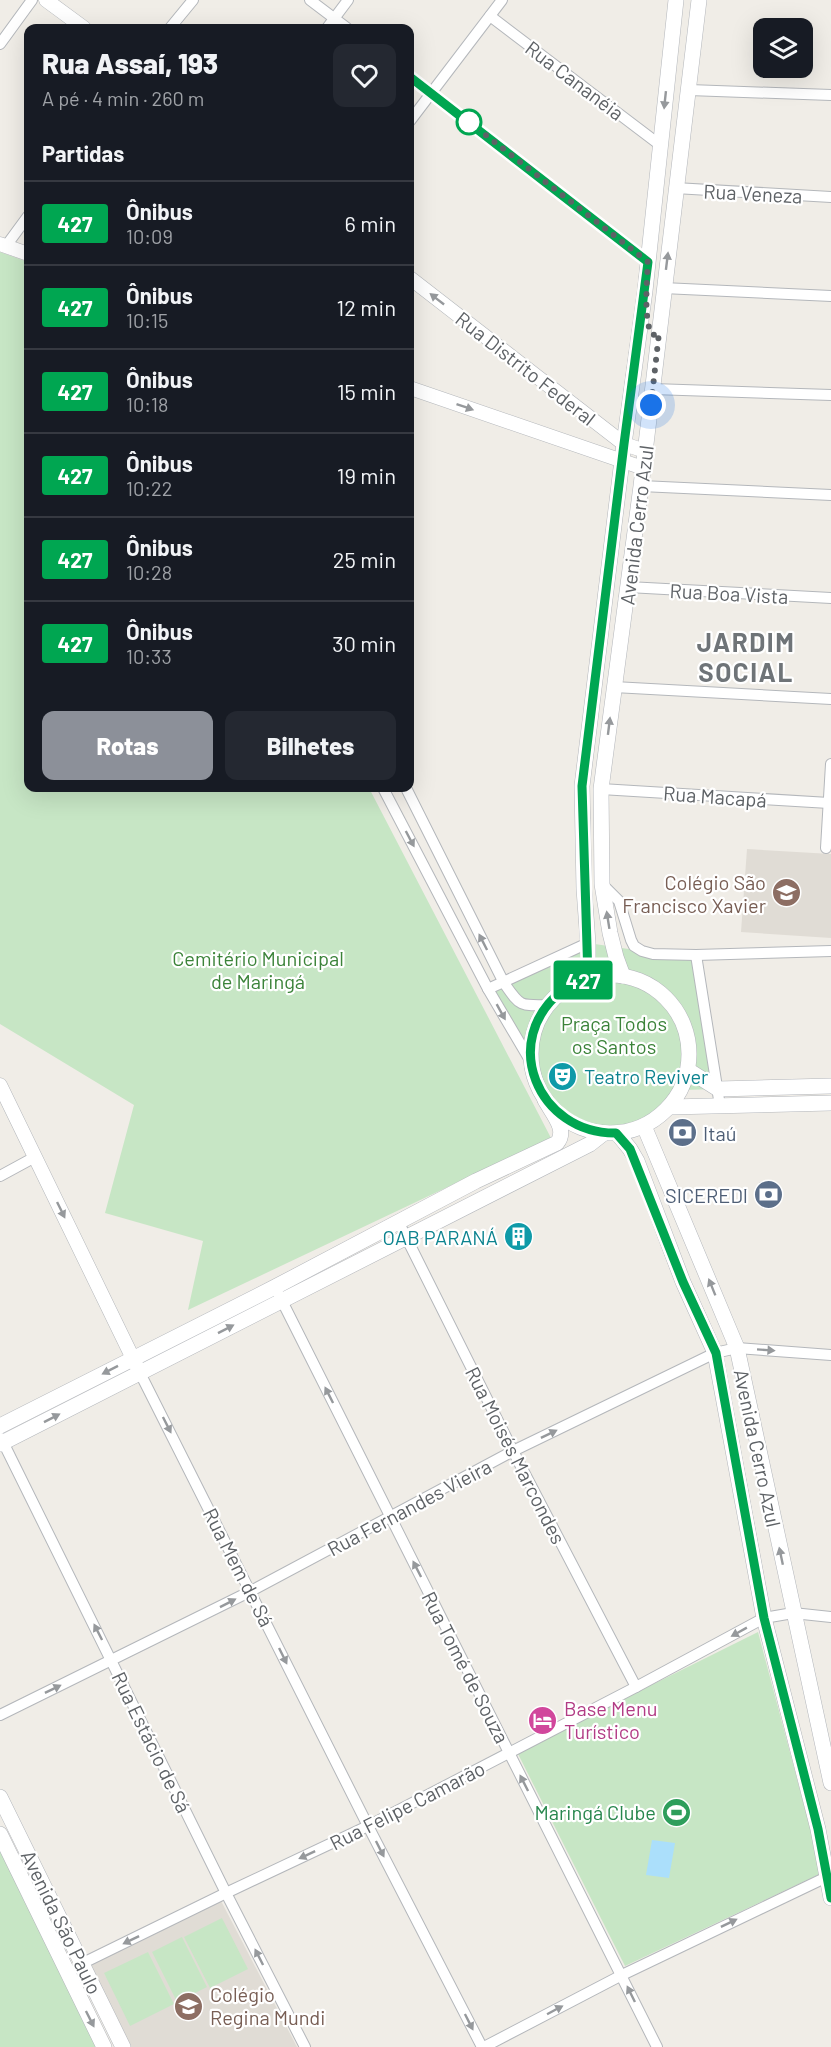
<!DOCTYPE html>
<html lang="pt">
<meta charset="utf-8">
<style>
body{margin:0;font-family:Barlow,sans-serif;background:#242831;color:#f1f3f6;height:100vh;display:flex;flex-direction:column;font-size:22px;white-space:nowrap}
*{box-sizing:border-box;margin:0}
p{font-size:20px;color:#9ea1a6}
.icon{flex:none;width:33px;height:33px;fill:none;stroke:currentColor;stroke-width:2;stroke-linecap:round;stroke-linejoin:round}
.map{position:relative;flex:1;overflow:hidden}
.details{position:absolute;left:24px;top:24px;width:390px;height:768px;display:flex;flex-direction:column;background:#171b24;border-radius:12px;box-shadow:0 6px 24px #0002}
.details>*{flex:none}
.badge{padding:0 12px;border-radius:4px;font-size:21px;line-height:39px}
.fabs{position:absolute;left:753px;top:18px;display:grid;gap:12px}
.fabs a{display:grid;place-items:center;width:60px;height:60px;border-radius:12px;background:#171b24;box-shadow:0 6px 24px #0002;font-size:30px}
.you{position:absolute;width:30px;height:30px;margin:-15px;border:4px solid #fff;border-radius:50%;background:#1a73e8;box-shadow:0 0 0 9px #1a73e833}
.map>.badge{position:absolute;translate:-50% -50%;box-shadow:0 0 0 3px #fff}
h2{padding:0 18px;font-size:22px;line-height:54px}
.round{display:grid;place-items:center;flex:none;width:63px;height:63px;border-radius:12px;background:#242831}
.headline{display:flex;align-items:center;justify-content:space-between;height:102px;padding:0 18px}
h1{font-size:28px;font-weight:800;line-height:45px}
.action{display:flex;gap:12px;margin-top:auto;padding:12px 18px}
.action a{flex:1;height:69px;border-radius:12px;background:#8c9099;color:#fff;font-size:24px;font-weight:800;line-height:69px;text-align:center}
.action a+a{background:#242831;color:#f1f3f6}
ul{padding:0;list-style:none}
li{display:flex;align-items:center;gap:18px;height:84px;padding:0 18px;border-top:2px solid #363941}
li div{flex:1}
li b{display:block;font-size:22px}
li em{font-style:normal}
li .badge{min-width:66px;font-weight:700;text-align:center}
.map>svg:first-child{display:block}
.education{fill:#e0dcd5}
.green{fill:#c7e6c5}
.water{fill:#abdffb}
.lines{fill:none;stroke-linecap:round;stroke-linejoin:round}
.minor-casing{stroke:#b4b7bb;stroke-width:12}
.tertiary-casing{stroke:#b4b7bb;stroke-width:15}
.secondary-casing{stroke:#b3b6bb;stroke-width:16}
.minor{stroke:#fff;stroke-width:10}
.tertiary{stroke:#fff;stroke-width:14}
.secondary{stroke:#fff;stroke-width:15}
.oneway{fill:#96999c}
.line-casing{stroke:#fff;stroke-width:14}
.line{stroke:#00a651;stroke-width:9}
.walk{stroke:#5e6266;stroke-width:6;stroke-dasharray:0 10.8}
.stop-dot{fill:#fff;stroke:#00a651;stroke-width:3}
.labels{text-anchor:middle;dominant-baseline:central;stroke-width:4.5;stroke-linejoin:round;paint-order:stroke}
.street-label{font-size:20px;fill:#5e6266;stroke:#fff}
.education-label{font-size:20px;fill:#785e54;stroke:#fff;text-anchor:end}
.park-label{font-size:20px;fill:#3b8339;stroke:#fff}
.culture-label{font-size:20px;fill:#0d838f;stroke:#fff;text-anchor:start}
.service-label{font-size:20px;fill:#4e5e75;stroke:#fff;text-anchor:start}
.hotel-label{font-size:20px;fill:#b23c85;stroke:#fff;text-anchor:start}
.leisure-label{font-size:20px;fill:#27864d;stroke:#fff;text-anchor:end}
.district-label{font-size:26px;font-weight:bold;letter-spacing:1.5px;fill:#6f7478;stroke:#fff}
</style>
<div class="map">
<svg width="831" height="2047" viewBox="0 0 831 2047">
<rect width="100%" height="100%" fill="#f0ede7"/>
<g class="education">
<path d="M747 849 831 854V938L741 932Z"/>
<path d="M219 1897 297 2047H123L83 1965Z"/>
</g>
<g class="green">
<path d="M0 252 28 262V788H369L551 1138 188 1310 203 1241 105 1213 134 1105 0 1024Z"/>
<path d="M588 943 642 951 696 955 718 1089 682 1090C675 1100 668 1110 658 1118 623 1144 568 1136 544 1099 536 1086 536 1073 530 1060 518 1036 502 1012 488 989Z"/>
<path d="M758 1632 822 1873 625 1966 517 1752Z"/>
<path d="M0 1843 101 2047H0Z"/>
<path d="M222 1918 248 1969 210 1988 184 1937Z"/>
<path d="M182 1937 207 1987 177 2002 152 1952Z"/>
<path d="M148 1952 174 2004 130 2026 104 1973Z"/>
</g>
<path class="water" d="M652 1840 675 1843 669 1878 646 1875Z"/>
<g class="lines">
<defs>
<g id="minor">
<path d="M310 0 347 28"/>
<path d="M490 16 660 145"/>
<path d="M170 28 193 0"/>
<path d="M327 28 348 0"/>
<path d="M0 44 32 0"/>
<path d="M410 77 648 262"/>
<path d="M689 90 831 95"/>
<path d="M410 121 502 0"/>
<path d="M675 188 831 197"/>
<path d="M6 246 28 216"/>
<path d="M663 288 831 296"/>
<path d="M653 389 831 395"/>
<path d="M641 486 831 495"/>
<path d="M628 587 831 598"/>
<path d="M614 687 831 699"/>
<path d="M383 788 488 989 531 1062"/>
<path d="M406 788 504 983C520 1006 519 1006 548 1005"/>
<path d="M601 789 829 803"/>
<path d="M826 848 831 764"/>
<path d="M602 884 619 901 631 940 634 946 642 951 653 954 696 955 831 951"/>
<path d="M696 955 720 1106"/>
<path d="M488 989 588 943"/>
<path d="M0 1176 35 1157"/>
<path d="M398 1221 513 1451 636 1687"/>
<path d="M275 1287 657 2047"/>
<path d="M140 1373 368 1826 482 2047"/>
<path d="M1 1438 226 1893 305 2047"/>
<path d="M0 1715 251 1591 513 1451 715 1353 737 1348 831 1355"/>
<path d="M81 1964 226 1893 368 1826 636 1687 764 1618 793 1613 831 1617"/>
<path d="M484 2047 622 1975 831 1875"/>
</g>
<g id="tertiary">
<path d="M46 0 84 28"/>
<path d="M0 244 28 254"/>
<path d="M410 278 624 444 645 451"/>
<path d="M410 388 643 468"/>
<path d="M0 1085 140 1373"/>
</g>
<g id="secondary">
<circle cx="610" cy="1054" r="79"/>
<path d="M623 976 616 957 610 933 602 884 601 789 641 486 699 0"/>
<path d="M588 978V943L584 889 582 786 624 444 645 291 676 0"/>
<path d="M688 1070 718 1089 831 1086"/>
<path d="M670 1107 831 1103"/>
<path d="M644 1126 737 1348 831 1783"/>
<path d="M617 1133 630 1149 637 1161 683 1282 715 1353 764 1618 818 1829 831 1898"/>
<path d="M0 1426 275 1287 476 1181 557 1143C568 1130 552 1113 545 1100"/>
<path d="M0 1444 590 1144 604 1133"/>
<path d="M0 1797 123 2047"/>
<path d="M0 1834 104 2047"/>
</g>
</defs>
<use href="#minor" class="minor-casing"/>
<use href="#tertiary" class="tertiary-casing"/>
<use href="#secondary" class="secondary-casing"/>
<use href="#minor" class="minor"/>
<use href="#tertiary" class="tertiary"/>
<use href="#secondary" class="secondary"/>
</g>
<defs><path id="oneway-solid" d="M-6-.8H1V-3.2L6.5 0L1 3.2V.8H-6Z" transform="scale(1.5)"/></defs>
<g class="oneway">
<use href="#oneway-solid" transform="translate(665 100) rotate(96)"/>
<use href="#oneway-solid" transform="translate(667 261) rotate(-83)"/>
<use href="#oneway-solid" transform="translate(437 299) rotate(-142)"/>
<use href="#oneway-solid" transform="translate(465 407) rotate(19)"/>
<use href="#oneway-solid" transform="translate(609 726) rotate(-83)"/>
<use href="#oneway-solid" transform="translate(410 839) rotate(62)"/>
<use href="#oneway-solid" transform="translate(608 920) rotate(-99)"/>
<use href="#oneway-solid" transform="translate(483 942) rotate(-117)"/>
<use href="#oneway-solid" transform="translate(501 1012) rotate(61)"/>
<use href="#oneway-solid" transform="translate(61 1210) rotate(64)"/>
<use href="#oneway-solid" transform="translate(712 1287) rotate(-112)"/>
<use href="#oneway-solid" transform="translate(226 1329) rotate(-27)"/>
<use href="#oneway-solid" transform="translate(766 1350) rotate(4)"/>
<use href="#oneway-solid" transform="translate(110 1370) rotate(153)"/>
<use href="#oneway-solid" transform="translate(329 1395) rotate(-117)"/>
<use href="#oneway-solid" transform="translate(52 1418) rotate(-27)"/>
<use href="#oneway-solid" transform="translate(167 1425) rotate(63)"/>
<use href="#oneway-solid" transform="translate(549 1434) rotate(-26)"/>
<use href="#oneway-solid" transform="translate(781 1556) rotate(-102)"/>
<use href="#oneway-solid" transform="translate(417 1569) rotate(-117)"/>
<use href="#oneway-solid" transform="translate(228 1603) rotate(-27)"/>
<use href="#oneway-solid" transform="translate(98 1632) rotate(-117)"/>
<use href="#oneway-solid" transform="translate(739 1632) rotate(151)"/>
<use href="#oneway-solid" transform="translate(283 1656) rotate(64)"/>
<use href="#oneway-solid" transform="translate(53 1689) rotate(-26)"/>
<use href="#oneway-solid" transform="translate(524 1783) rotate(-117)"/>
<use href="#oneway-solid" transform="translate(380 1849) rotate(63)"/>
<use href="#oneway-solid" transform="translate(307 1855) rotate(155)"/>
<use href="#oneway-solid" transform="translate(729 1923) rotate(-26)"/>
<use href="#oneway-solid" transform="translate(131 1940) rotate(154)"/>
<use href="#oneway-solid" transform="translate(259 1957) rotate(-117)"/>
<use href="#oneway-solid" transform="translate(631 1994) rotate(-116)"/>
<use href="#oneway-solid" transform="translate(555 2010) rotate(-28)"/>
<use href="#oneway-solid" transform="translate(90 2019) rotate(63)"/>
<use href="#oneway-solid" transform="translate(469 2022) rotate(63)"/>
</g>
<g class="lines">
<defs>
<path id="line" d="M410 77 648 262 624 444 582 786 588 978C580 982 570 985 563 990 498 1040 538 1134 616 1133L630 1149 683 1282 716 1353 764 1618 818 1829 831 1898"/>
</defs>
<use href="#line" class="line-casing"/>
<use href="#line" class="line"/>
<path class="walk" d="M469 122 648 262C647 277 643 326 653 335L659 333 651 405"/>
</g>
<defs>
<symbol id="school-disc" viewBox="-11 -11 22 22"><circle r="9.5" fill="#8d6e63" stroke="#fff"/><path d="M0-5L7-2L0 1L-7-2ZM-4 1L0 2.5L4 1V4Q0 6-4 4Z" fill="#fff"/></symbol>
<symbol id="theatre-disc" viewBox="-11 -11 22 22"><circle r="9.5" fill="#0f9aa8" stroke="#fff"/><path d="M-5-5.5Q0-4 5-5.5V0Q5 5 0 6Q-5 5-5 0ZM-3.3-2.5H-1v1.5H-3.3ZM1-2.5H3.3v1.5H1ZM-2.8 1Q0 5.5 2.8 1Z" fill="#fff"/></symbol>
<symbol id="bank-disc" viewBox="-11 -11 22 22"><circle r="9.5" fill="#5c6f8a" stroke="#fff"/><path d="M-6-4H6V4H-6ZM0-2.3a2.3 2.3 0 1 0 0 4.6a2.3 2.3 0 1 0 0-4.6Z" fill="#fff"/></symbol>
<symbol id="building-disc" viewBox="-11 -11 22 22"><circle r="9.5" fill="#0f9aa8" stroke="#fff"/><path d="M-4-6H4V6H1V3H-1V6H-4ZM-2.5-4.3h1.7v1.8h-1.7ZM.8-4.3h1.7v1.8H.8ZM-2.5-1h1.7V.8h-1.7ZM.8-1h1.7V.8H.8Z" fill="#fff"/></symbol>
<symbol id="hotel-disc" viewBox="-11 -11 22 22"><circle r="9.5" fill="#d1479c" stroke="#fff"/><path d="M-6-4.5h1.5V1H6V5H4.5V3h-9V5H-6ZM-4 0a1.8 1.8 0 1 1 3.6 0ZM.5 0V-2.5h3Q6-2.5 6 0Z" fill="#fff"/></symbol>
<symbol id="stadium-disc" viewBox="-11 -11 22 22"><circle r="9.5" fill="#2e9e5b" stroke="#fff"/><path d="M0-5a6.5 5 0 1 0 0 10a6.5 5 0 1 0 0-10ZM-3.5-1.8h7v3.6h-7Z" fill="#fff"/></symbol>
</defs>
<g fill-rule="evenodd">
<use href="#school-disc" x="770" y="876" width="33" height="33"/>
<use href="#theatre-disc" x="546" y="1060" width="33" height="33"/>
<use href="#bank-disc" x="666" y="1116" width="33" height="33"/>
<use href="#bank-disc" x="752" y="1178" width="33" height="33"/>
<use href="#building-disc" x="502" y="1220" width="33" height="33"/>
<use href="#hotel-disc" x="526" y="1704" width="33" height="33"/>
<use href="#stadium-disc" x="660" y="1796" width="33" height="33"/>
<use href="#school-disc" x="172" y="1990" width="33" height="33"/>
</g>
<circle class="stop-dot" cx="469" cy="122" r="12"/>
<g class="labels">
<g class="street-label">
<text transform="translate(575 80) rotate(37)">Rua Cananéia</text>
<text transform="translate(753 193) rotate(3)">Rua Veneza</text>
<text transform="translate(526 368) rotate(38)">Rua Distrito Federal</text>
<text transform="translate(636 525) rotate(-83)">Avenida Cerro Azul</text>
<text transform="translate(729 593) rotate(3)">Rua Boa Vista</text>
<text transform="translate(715 796) rotate(4)">Rua Macapá</text>
<text transform="translate(758 1448) rotate(78)">Avenida Cerro Azul</text>
<text transform="translate(516 1455) rotate(63)">Rua Moisés Marcondes</text>
<text transform="translate(409 1507) rotate(-28)">Rua Fernandes Vieira</text>
<text transform="translate(239 1567) rotate(63)">Rua Mem de Sá</text>
<text transform="translate(466 1667) rotate(63)">Rua Tomé de Souza</text>
<text transform="translate(152 1742) rotate(64)">Rua Estácio de Sá</text>
<text transform="translate(407 1805) rotate(-27)">Rua Felipe Camarão</text>
<text transform="translate(62 1922) rotate(64)">Avenida São Paulo</text>
</g>
<g class="education-label">
<text x="766" y="882">Colégio São<tspan x="766" dy="23">Francisco Xavier</tspan></text>
<text x="210" y="1994" text-anchor="start">Colégio<tspan x="210" dy="23">Regina Mundi</tspan></text>
</g>
<g class="park-label">
<text x="258" y="958">Cemitério Municipal<tspan x="258" dy="23">de Maringá</tspan></text>
<text x="614" y="1023">Praça Todos<tspan x="614" dy="23">os Santos</tspan></text>
</g>
<g class="culture-label">
<text x="584" y="1076">Teatro Reviver</text>
<text x="498" y="1237" text-anchor="end">OAB PARANÁ</text>
</g>
<g class="service-label">
<text x="703" y="1133">Itaú</text>
<text x="748" y="1195" text-anchor="end">SICEREDI</text>
</g>
<g class="hotel-label">
<text x="564" y="1708">Base Menu<tspan x="564" dy="23">Turístico</tspan></text>
</g>
<g class="leisure-label">
<text x="656" y="1812">Maringá Clube</text>
</g>
<g class="district-label">
<text x="746" y="641">JARDIM<tspan x="746" dy="30">SOCIAL</tspan></text>
</g>
</g>
</svg>
<div class="fabs">
<a><svg class="icon" aria-label="layers" viewBox="0 0 24 24"><path d="M12 4l9 5-9 5-9-5zM3 14l9 5 9-5"/></svg></a>
</div>
<div class="you" style="left:651px;top:405px"></div>
<b class="badge" style="left:583px;top:980px;background:#00a651;color:#fff">427</b>
<section class="details">
<div class="headline"><div><h1>Rua Assaí, 193</h1><p>A pé · 4 min · 260 m</p></div><a class="round"><svg class="icon" aria-label="heart" viewBox="0 0 24 24"><path d="M12 20l-8-8c-3-5 5-10 8-4 3-6 11-1 8 4z"/></svg></a></div>
<h2>Partidas</h2>
<ul>
<li><span class="badge" style="background:#00a651;color:#fff">427</span><div><b>Ônibus</b><p>10:09</p></div><em>6 min</em></li>
<li><span class="badge" style="background:#00a651;color:#fff">427</span><div><b>Ônibus</b><p>10:15</p></div><em>12 min</em></li>
<li><span class="badge" style="background:#00a651;color:#fff">427</span><div><b>Ônibus</b><p>10:18</p></div><em>15 min</em></li>
<li><span class="badge" style="background:#00a651;color:#fff">427</span><div><b>Ônibus</b><p>10:22</p></div><em>19 min</em></li>
<li><span class="badge" style="background:#00a651;color:#fff">427</span><div><b>Ônibus</b><p>10:28</p></div><em>25 min</em></li>
<li><span class="badge" style="background:#00a651;color:#fff">427</span><div><b>Ônibus</b><p>10:33</p></div><em>30 min</em></li>
</ul>
<div class="action"><a>Rotas</a><a>Bilhetes</a></div>
</section>
</div>
